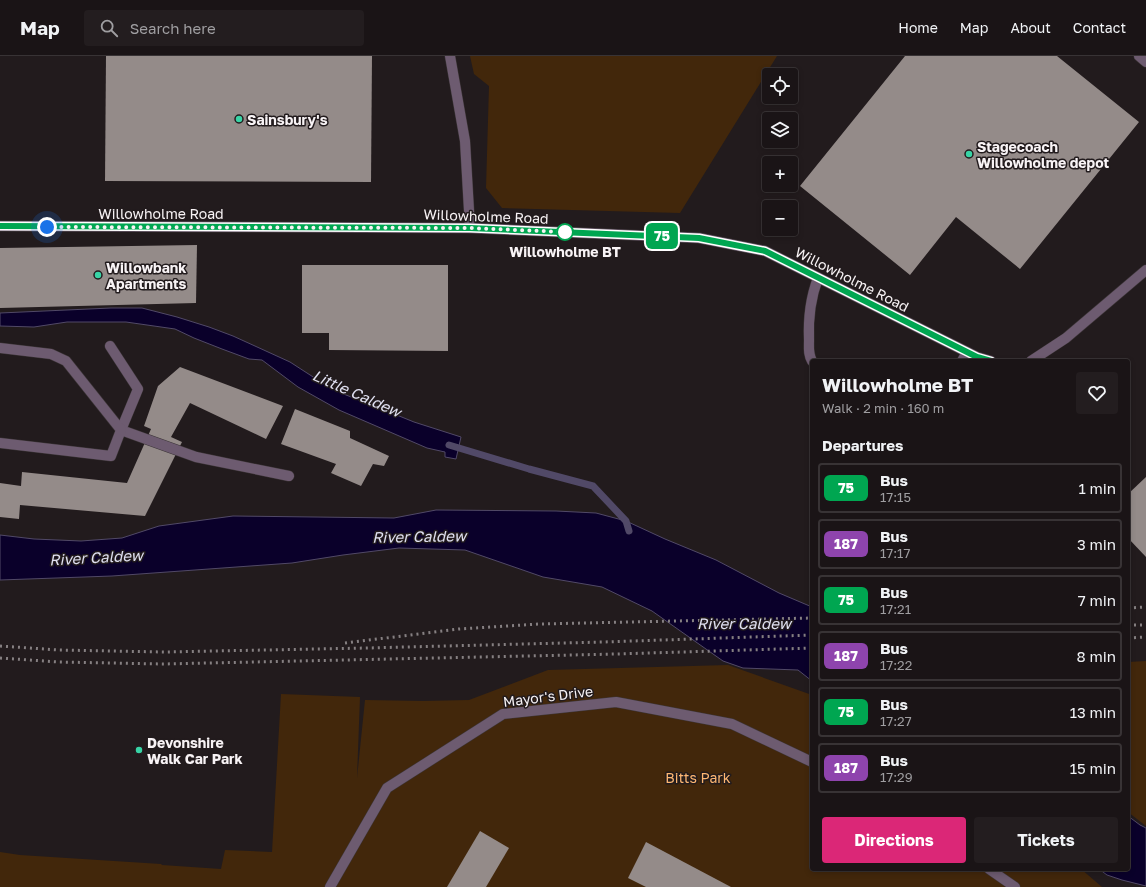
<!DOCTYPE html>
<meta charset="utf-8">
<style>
body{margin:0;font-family:"Golos Text",sans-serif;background:#231d1f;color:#f1f3f6;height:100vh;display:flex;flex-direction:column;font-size:15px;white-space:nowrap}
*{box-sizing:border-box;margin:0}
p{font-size:13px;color:#9f9ea1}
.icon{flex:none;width:22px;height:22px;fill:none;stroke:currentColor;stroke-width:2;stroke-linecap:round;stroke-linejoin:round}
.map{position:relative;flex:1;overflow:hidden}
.sheet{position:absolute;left:810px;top:303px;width:320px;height:512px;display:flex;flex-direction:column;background:#1a1416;border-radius:4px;box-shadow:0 2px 6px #0003,0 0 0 1px #383335}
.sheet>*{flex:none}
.badge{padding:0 8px;border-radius:6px;font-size:14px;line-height:26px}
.tools{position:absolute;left:762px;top:12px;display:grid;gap:8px}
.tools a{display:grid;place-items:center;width:36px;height:36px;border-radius:4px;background:#1a1416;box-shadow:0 2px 6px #0003,0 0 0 1px #383335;font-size:20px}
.you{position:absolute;width:20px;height:20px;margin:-10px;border:3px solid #fff;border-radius:50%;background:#1a73e8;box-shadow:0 0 0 6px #1a73e833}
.map>.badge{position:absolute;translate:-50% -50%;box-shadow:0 0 0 2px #fff}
h2{padding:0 12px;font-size:15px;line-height:36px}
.round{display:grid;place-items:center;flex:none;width:42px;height:42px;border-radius:4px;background:#231d1f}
.headline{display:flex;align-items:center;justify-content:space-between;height:68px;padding:0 12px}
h1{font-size:19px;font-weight:700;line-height:30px}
.primary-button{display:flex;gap:8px;margin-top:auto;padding:8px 12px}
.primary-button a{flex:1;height:46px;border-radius:4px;background:#db2777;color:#fff;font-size:16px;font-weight:700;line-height:46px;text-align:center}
.primary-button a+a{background:#231d1f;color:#f1f3f6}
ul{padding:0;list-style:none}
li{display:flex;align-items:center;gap:12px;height:50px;margin:0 8px 6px;padding:0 4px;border:2px solid #383335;border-radius:4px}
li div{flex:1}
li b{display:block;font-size:15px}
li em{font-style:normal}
li .badge{min-width:44px;font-weight:700;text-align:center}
header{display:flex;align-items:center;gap:24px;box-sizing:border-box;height:56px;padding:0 20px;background:#1a1416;border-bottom:1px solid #383335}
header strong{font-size:19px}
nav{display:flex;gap:22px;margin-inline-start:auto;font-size:14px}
.search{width:280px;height:36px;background:#231d1f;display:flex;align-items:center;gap:10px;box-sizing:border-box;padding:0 14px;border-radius:4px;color:#9f9ea1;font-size:15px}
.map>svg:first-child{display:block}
.green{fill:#42270b}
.water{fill:#0a002a;stroke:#514967}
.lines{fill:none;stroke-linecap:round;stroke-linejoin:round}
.stream{stroke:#514967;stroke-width:7}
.building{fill:#948b89}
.lane-casing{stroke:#3c3537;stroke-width:11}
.street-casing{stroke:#3c3537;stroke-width:11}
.lane{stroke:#6d5b70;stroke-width:10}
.street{stroke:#6d5b70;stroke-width:10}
.rail{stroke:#868082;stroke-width:3;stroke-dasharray:2 4;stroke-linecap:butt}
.line-casing{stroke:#fff;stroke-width:9}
.line{stroke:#00a651;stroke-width:6}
.walk{stroke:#f8f3f5;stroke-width:4;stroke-dasharray:0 7.2}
.poi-dot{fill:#38d4a6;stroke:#221b1d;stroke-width:1.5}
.stop-dot{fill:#fff;stroke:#00a651;stroke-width:2}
.labels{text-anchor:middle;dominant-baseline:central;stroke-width:3;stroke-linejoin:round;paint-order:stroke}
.poi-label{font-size:14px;font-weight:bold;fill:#f8f3f5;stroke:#221b1d;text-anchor:start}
.street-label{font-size:14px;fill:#f8f3f5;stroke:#221b1d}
.stop-label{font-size:14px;font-weight:bold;fill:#f8f3f5;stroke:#221b1d}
.park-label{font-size:14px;fill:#feb772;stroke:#221b1d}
.water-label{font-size:15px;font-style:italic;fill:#e0e0f1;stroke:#221b1d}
</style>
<header>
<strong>Map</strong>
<div class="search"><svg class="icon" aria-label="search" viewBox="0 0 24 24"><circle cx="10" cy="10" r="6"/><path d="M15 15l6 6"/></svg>Search here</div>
<nav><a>Home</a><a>Map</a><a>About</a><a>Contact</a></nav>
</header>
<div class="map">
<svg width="1146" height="831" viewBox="0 0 1146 831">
<rect width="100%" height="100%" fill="#221b1d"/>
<g class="green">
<path d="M470 0H777L680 157 502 152 486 132 489 30 474 18Z"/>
<path d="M1146 605V770L1128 756V606Z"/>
<path d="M728 609 812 639V813H1081L1102 831H0V796L20 799 161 808 162 809 221 813 225 794 272 796 281 638 360 641 357 722 365 644 423 645 469 644 548 614Z"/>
</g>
<g class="water">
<path d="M111 252H142L177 261 209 271 233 280 290 306 324 328 346 339 372 349 414 366 461 381 456 403 445 401V396L427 392 339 354 298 331 262 304 249 303 222 293 194 282 175 273 126 266H67L34 271 0 270V257Z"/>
<path d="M436 454 556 455 596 457 626 465 665 483 716 504 779 537 812 551V625L798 614 743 612 723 605 652 555 602 531 543 521 465 494 399 492 343 499 292 507 112 520 0 524V479L34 483 81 485 122 482 159 470 233 460 394 462Z"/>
<path d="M1128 760 1140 769 1146 772V830L1122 824 1107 819 1099 813H1128Z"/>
</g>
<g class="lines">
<path class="stream" d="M449 389 529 413 593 430 626 465 629 475"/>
</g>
<g class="building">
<path d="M106 0H372L371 126 105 125Z"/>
<path d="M905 0H1057L1139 66 1020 213 956 161 910 219 800 130Z"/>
<path d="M197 189 196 247 0 252V192Z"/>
<path d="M302 209H448V295L329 294V277H302Z"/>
<path d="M180 311 283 350 266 383 190 347 171 381 182 386 145 460 20 449 19 463 0 461V427L21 430 22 416 127 427 151 373 144 370 158 330Z"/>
<path d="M295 353 350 375V382L389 400 384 410 373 408 361 430 331 417 336 408 281 388Z"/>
<path d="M1146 421V501L1128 482V438Z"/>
<path d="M480 775 509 792 486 831H447Z"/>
<path d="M646 786 731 831H646L628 822Z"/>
</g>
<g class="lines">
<defs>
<g id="lane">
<path d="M1139 0 1146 6"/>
<path d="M110 290 138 333 121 374 196 401 289 420"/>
<path d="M812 305C808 298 809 292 809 284 808 261 810 243 818 222"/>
<path d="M962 305 967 296"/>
<path d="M989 813 1015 831"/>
<path d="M330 831 387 732 503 658 616 646 732 668 812 706"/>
</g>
<g id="street">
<path d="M450 0 465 85 470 172"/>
<path d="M0 170 470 172 699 182 765 195 977 301 991 305"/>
<path d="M0 292 51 298 66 305 121 374 111 400 0 387"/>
<path d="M1031 305 1066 282 1146 214"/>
</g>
</defs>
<use href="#lane" class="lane-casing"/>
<use href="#street" class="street-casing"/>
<use href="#lane" class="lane"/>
<use href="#street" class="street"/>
<g class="rail">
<path d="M1128 552 1146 551"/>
<path d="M1128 569H1146"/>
<path d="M1128 582 1146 581"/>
<path d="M345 587 459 573 539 568 812 562"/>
<path d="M0 590 59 594 164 596 367 592 603 586 812 579"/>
<path d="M0 602 59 606 163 608 617 598 812 592"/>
</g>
</g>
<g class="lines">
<defs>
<path id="line" d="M0 170 470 172 699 182 765 195 977 301 991 305"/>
</defs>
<use href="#line" class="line-casing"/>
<use href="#line" class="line"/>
<path class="walk" d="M47 171 470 172 565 176"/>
</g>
<g class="poi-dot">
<circle cx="239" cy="63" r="4"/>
<circle cx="969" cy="98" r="4"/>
<circle cx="98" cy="219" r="4"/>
<circle cx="139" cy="694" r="4"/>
</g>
<circle class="stop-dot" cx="565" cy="176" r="8"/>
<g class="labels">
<g class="poi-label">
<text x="247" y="63">Sainsbury's</text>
<text x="977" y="90">Stagecoach<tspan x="977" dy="16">Willowholme depot</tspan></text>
<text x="106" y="211">Willowbank<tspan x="106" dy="16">Apartments</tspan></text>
<text x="147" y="686">Devonshire<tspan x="147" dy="16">Walk Car Park</tspan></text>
</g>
<g class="street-label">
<text x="161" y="157">Willowholme Road</text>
<text transform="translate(486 160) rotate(2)">Willowholme Road</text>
<text transform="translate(852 223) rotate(27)">Willowholme Road</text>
<text transform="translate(548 640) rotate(-7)">Mayor's Drive</text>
</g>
<g class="stop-label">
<text x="565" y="195">Willowholme BT</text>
</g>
<g class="park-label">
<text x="698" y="721">Bitts Park</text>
</g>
<g class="water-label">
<text transform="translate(357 337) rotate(24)">Little Caldew</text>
<text transform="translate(419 480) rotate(-1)">River Caldew</text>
<text transform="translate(96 501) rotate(-3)">River Caldew</text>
<text x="744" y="567">River Caldew</text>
</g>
</g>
</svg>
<div class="tools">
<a><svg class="icon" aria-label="locate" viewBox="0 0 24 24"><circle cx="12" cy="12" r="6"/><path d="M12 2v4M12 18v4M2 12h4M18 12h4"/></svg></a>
<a><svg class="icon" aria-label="layers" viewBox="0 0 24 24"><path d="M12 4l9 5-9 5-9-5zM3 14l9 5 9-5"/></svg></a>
<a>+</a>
<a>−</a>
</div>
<div class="you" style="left:47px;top:171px"></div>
<b class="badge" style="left:662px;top:180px;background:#00a651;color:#fff">75</b>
<section class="sheet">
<div class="headline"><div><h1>Willowholme BT</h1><p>Walk · 2 min · 160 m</p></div><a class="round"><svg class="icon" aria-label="heart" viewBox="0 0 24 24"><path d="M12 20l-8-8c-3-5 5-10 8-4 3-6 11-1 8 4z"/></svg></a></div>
<h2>Departures</h2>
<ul>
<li><span class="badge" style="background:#00a651;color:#fff">75</span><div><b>Bus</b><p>17:15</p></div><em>1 min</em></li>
<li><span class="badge" style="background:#8e44ad;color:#fff">187</span><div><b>Bus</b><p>17:17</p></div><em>3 min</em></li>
<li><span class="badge" style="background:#00a651;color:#fff">75</span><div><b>Bus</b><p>17:21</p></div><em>7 min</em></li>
<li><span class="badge" style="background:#8e44ad;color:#fff">187</span><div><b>Bus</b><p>17:22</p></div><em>8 min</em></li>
<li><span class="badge" style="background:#00a651;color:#fff">75</span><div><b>Bus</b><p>17:27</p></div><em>13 min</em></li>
<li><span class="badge" style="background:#8e44ad;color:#fff">187</span><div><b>Bus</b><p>17:29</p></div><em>15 min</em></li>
</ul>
<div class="primary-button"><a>Directions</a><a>Tickets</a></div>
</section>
</div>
